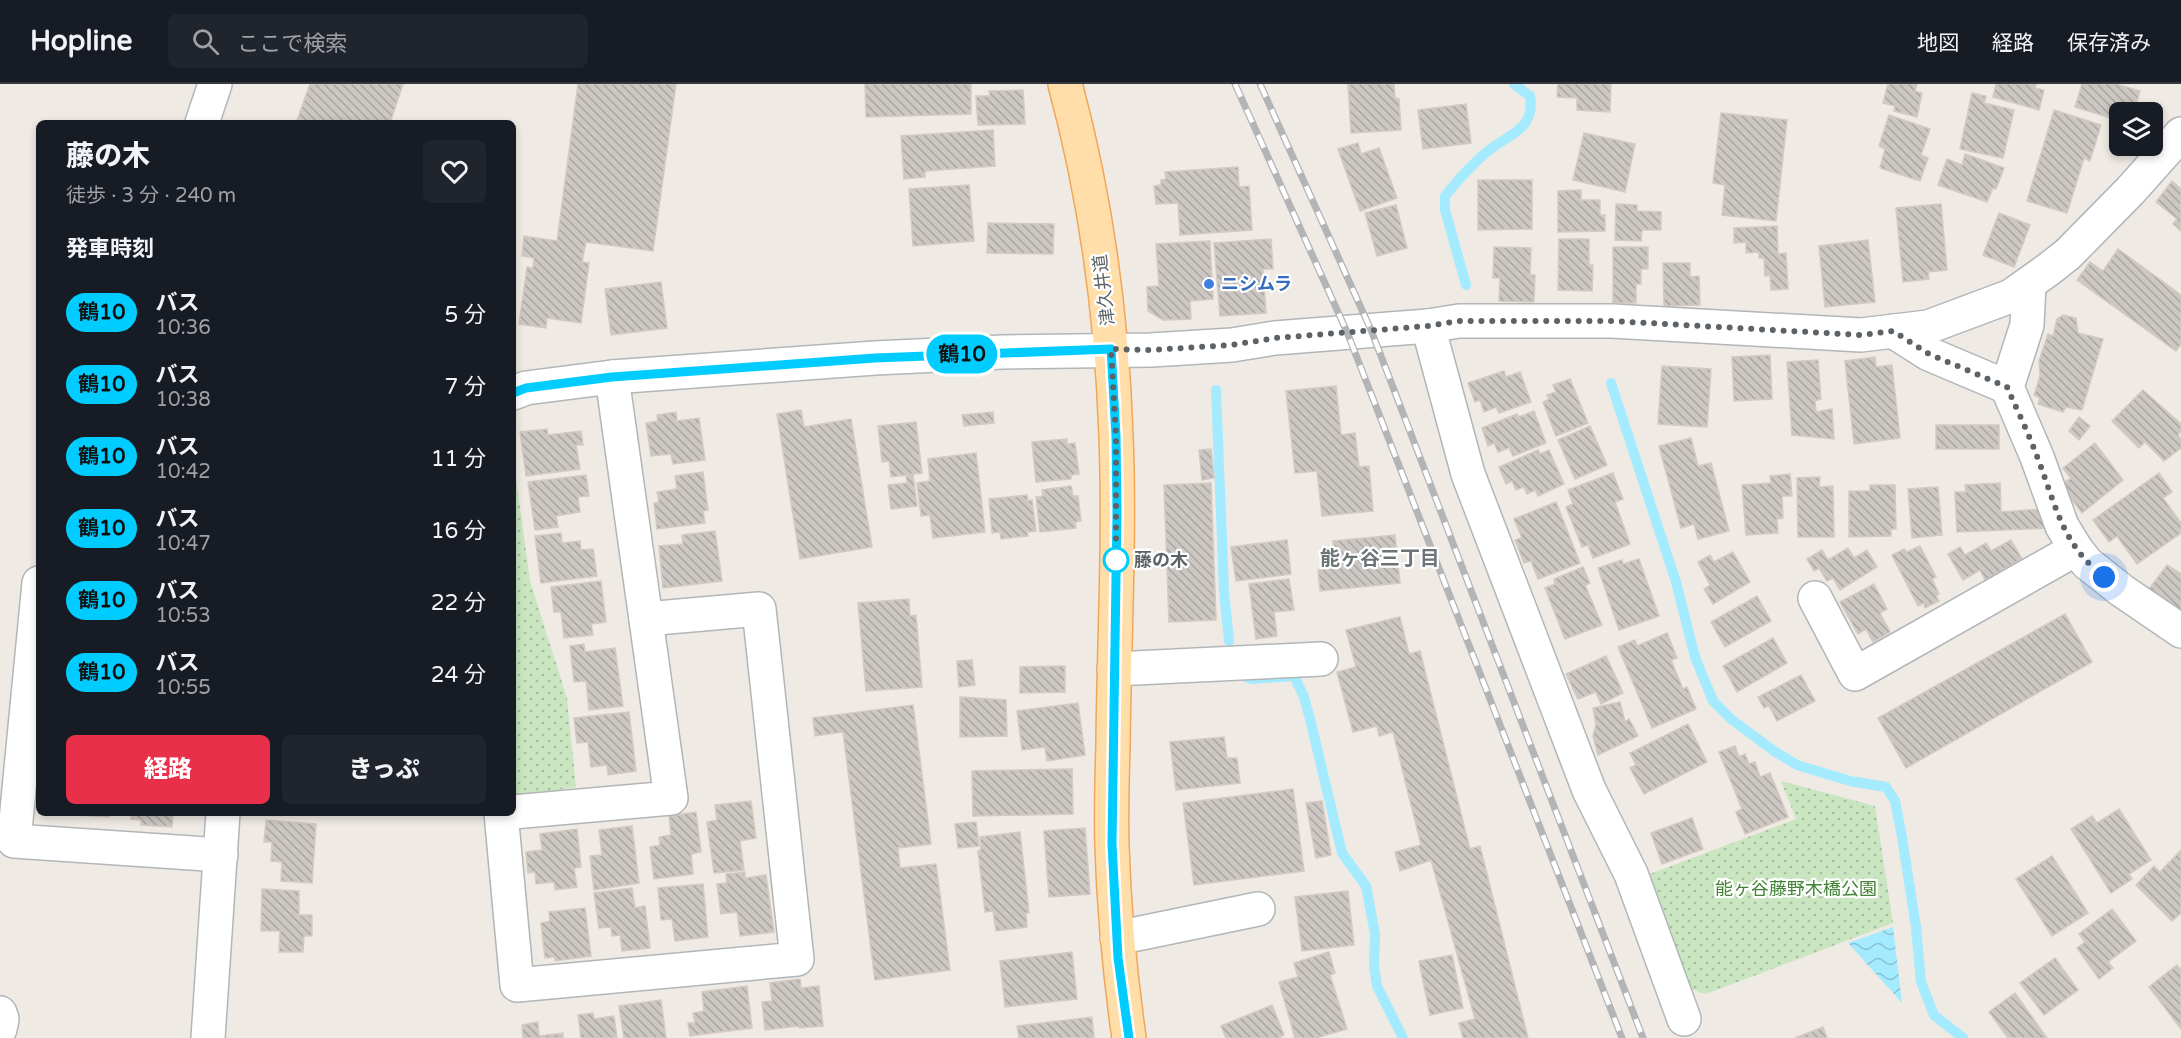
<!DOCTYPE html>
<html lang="ja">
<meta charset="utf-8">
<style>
body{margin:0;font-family:"Varela Round","Noto Sans JP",sans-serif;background:#20242c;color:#f1f3f6;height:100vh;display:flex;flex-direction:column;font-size:22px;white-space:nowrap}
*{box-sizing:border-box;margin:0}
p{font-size:20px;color:#9ea1a6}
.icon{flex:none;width:33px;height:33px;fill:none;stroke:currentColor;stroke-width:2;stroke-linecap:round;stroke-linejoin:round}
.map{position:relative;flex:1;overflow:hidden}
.sheet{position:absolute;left:36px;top:36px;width:480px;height:696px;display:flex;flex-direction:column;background:#171b24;border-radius:9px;box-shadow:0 3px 9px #0003}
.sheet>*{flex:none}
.badge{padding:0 12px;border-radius:20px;font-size:21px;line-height:39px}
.tools{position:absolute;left:2109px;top:18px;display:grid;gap:12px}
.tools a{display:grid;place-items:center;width:54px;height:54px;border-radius:9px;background:#171b24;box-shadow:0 3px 9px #0003;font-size:30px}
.you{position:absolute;width:30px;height:30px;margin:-15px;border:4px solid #fff;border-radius:50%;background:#1a73e8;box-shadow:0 0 0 9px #1a73e833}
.map>.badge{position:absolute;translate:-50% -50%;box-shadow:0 0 0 3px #fff}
h2{padding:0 30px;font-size:22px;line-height:54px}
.round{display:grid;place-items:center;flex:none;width:63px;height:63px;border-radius:9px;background:#20242c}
.overview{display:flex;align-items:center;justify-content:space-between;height:102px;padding:0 30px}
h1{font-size:28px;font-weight:800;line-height:45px}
.primary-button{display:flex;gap:12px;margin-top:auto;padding:12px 30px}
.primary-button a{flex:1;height:69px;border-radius:9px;background:#e9304a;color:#fff;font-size:24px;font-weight:800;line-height:69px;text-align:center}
.primary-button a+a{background:#20242c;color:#f1f3f6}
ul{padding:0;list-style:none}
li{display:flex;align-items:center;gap:18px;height:72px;padding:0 30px}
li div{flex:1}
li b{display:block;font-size:22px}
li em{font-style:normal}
li .badge{min-width:66px;font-weight:700;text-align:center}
header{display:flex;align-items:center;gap:36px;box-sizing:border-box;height:84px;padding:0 30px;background:#171b24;border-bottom:2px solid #363941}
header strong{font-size:28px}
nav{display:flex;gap:33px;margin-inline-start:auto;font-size:21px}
.search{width:420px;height:54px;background:#20242c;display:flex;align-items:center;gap:15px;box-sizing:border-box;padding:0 21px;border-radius:9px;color:#9ea1a6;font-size:22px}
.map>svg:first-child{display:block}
.grass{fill:url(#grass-dots)}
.water{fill:url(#water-waves)}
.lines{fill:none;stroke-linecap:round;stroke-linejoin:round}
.stream{stroke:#a4ebff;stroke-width:10}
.building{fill:url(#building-back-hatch);stroke:#d3cac2;stroke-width:1.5}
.minor-casing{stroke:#b2b6b9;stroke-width:36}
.tertiary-casing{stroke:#b2b6b9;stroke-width:36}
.primary-casing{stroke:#f1a65b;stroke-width:36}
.minor{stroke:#fff;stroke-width:33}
.tertiary{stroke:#fff;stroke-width:33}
.primary{stroke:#ffdea9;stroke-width:33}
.rail-casing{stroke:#b3b4b5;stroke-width:7}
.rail{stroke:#fff;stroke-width:4.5;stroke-dasharray:14;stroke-linecap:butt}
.line-casing{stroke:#fff;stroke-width:14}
.line{stroke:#0cf;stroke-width:9}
.walk{stroke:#5c6265;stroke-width:6;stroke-dasharray:0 10.8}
.shop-dot{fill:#3f7fe0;stroke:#fff;stroke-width:2}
.stop-dot{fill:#fff;stroke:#0cf;stroke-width:3}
.labels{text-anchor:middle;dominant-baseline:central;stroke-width:4.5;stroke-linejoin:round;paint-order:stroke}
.shop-label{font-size:18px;font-weight:bold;fill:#366cbe;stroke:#fff;text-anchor:start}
.street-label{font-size:18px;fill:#5c6265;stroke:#fff}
.stop-label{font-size:18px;font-weight:bold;fill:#5c6265;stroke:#fff;text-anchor:start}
.park-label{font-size:18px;fill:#428335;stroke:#fff}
.neighbourhood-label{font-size:20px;font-weight:bold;fill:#6d7477;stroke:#fff}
</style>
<header>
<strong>Hopline</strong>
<div class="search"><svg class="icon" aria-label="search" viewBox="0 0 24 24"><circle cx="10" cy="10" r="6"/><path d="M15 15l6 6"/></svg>ここで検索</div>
<nav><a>地図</a><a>経路</a><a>保存済み</a></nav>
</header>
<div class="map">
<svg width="2181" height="954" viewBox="0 0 2181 954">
<defs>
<pattern id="grass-dots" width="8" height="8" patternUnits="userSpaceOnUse" patternTransform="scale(1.5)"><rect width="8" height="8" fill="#c9e6c1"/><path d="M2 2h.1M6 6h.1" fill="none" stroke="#a6bea0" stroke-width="1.8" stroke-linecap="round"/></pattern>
<pattern id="water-waves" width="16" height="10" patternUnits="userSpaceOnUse" patternTransform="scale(1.5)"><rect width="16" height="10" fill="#a4ebff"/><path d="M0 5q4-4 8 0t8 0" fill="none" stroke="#89c2d2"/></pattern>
<pattern id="building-back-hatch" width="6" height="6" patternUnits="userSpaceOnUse" patternTransform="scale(1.5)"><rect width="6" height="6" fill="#ccc7c3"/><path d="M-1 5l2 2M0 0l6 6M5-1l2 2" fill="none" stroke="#a9a5a2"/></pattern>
</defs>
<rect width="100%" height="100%" fill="#efeae4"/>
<g class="grass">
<path d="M513 372 530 497 567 614 576 703 513 713Z"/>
<path d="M1781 697 1875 722 1893 839 1706 910 1691 905 1650 790 1796 735Z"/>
</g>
<path class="water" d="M1893 843 1902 919 1848 859Z"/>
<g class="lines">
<g class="stream">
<path d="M1466 201 1445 126V112C1458 96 1472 80 1488 67 1509 50 1536 45 1530 12L1514 0"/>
<path d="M1611 299 1676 498 1695 573 1713 617 1731 635 1774 667 1797 681 1850 697 1886 703 1895 717 1902 753 1916 843 1921 898 1934 931 1963 954"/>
<path d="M1216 306 1224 507 1229 557"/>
<path d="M1239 590 1251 595 1294 592 1304 613 1311 639 1342 769 1366 802 1375 850 1374 883 1377 902 1403 954"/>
</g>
</g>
<g class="building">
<path d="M310 0H403L390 39H296Z"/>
<path d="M578 0H676L653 167 586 158 582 178 589 179 581 239 547 234 546 244 519 240 527 183 533 184 534 174 522 172 524 152 557 157Z"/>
<path d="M865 0H971V30L866 33Z"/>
<path d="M1348 0H1394L1395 14 1399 15 1401 46 1351 49Z"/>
<path d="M1558 0H1611L1610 28 1577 26V14L1557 13Z"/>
<path d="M1888 0H1917L1915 7 1922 9 1917 33 1894 27 1895 22 1883 19Z"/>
<path d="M1996 0H2036L2035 4 2044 6 2039 26 1993 13Z"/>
<path d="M2082 0H2116L2140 7 2134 28H2120V37L2075 23Z"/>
<path d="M1023 6 1025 40 978 41 976 12H990L989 7Z"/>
<path d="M1972 9 1986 12 1984 19 2014 26 2003 74 1960 65Z"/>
<path d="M1466 20 1471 59 1423 65 1418 26Z"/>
<path d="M2054 26 2101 41 2090 77 2084 74 2067 129 2027 117Z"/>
<path d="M1721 29 1787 36 1776 137 1722 131 1725 101 1713 99Z"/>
<path d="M1889 31 1930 45 1921 71 1928 74 1920 97 1880 84 1885 65 1879 62Z"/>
<path d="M993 46 995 82 925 87V93L904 95 901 52Z"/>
<path d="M1584 49 1635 60 1625 108 1573 96Z"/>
<path d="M1358 59 1361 70 1379 64 1397 114 1360 127 1338 65Z"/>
<path d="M1965 70 2004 84 1996 105 1993 104 1987 118 1938 101 1947 75 1962 81Z"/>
<path d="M1238 83 1239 103 1249 102 1252 146 1180 151 1178 119 1156 120 1154 102 1161 101V96L1166 95 1165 88Z"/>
<path d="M1478 96H1532V145L1478 146Z"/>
<path d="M2172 97 2181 105V147L2173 140 2177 135 2156 118Z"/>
<path d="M969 101 974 157 913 162 909 105Z"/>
<path d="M1581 106V116H1600V131H1605V147L1558 148V107Z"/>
<path d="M1616 120 1637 121V127L1661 128V146H1642L1641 157 1615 156Z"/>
<path d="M1941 120 1947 186 1928 188 1929 195 1903 198 1896 124Z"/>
<path d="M1396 121 1407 164 1377 172 1365 129Z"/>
<path d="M1999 129 2030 141 2014 183 1983 171Z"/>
<path d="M988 139 1054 140 1053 170 987 169Z"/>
<path d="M1777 142 1778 170 1786 169 1788 205 1771 206 1770 191 1765 192 1764 174H1759V168L1746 169V158L1734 159V144Z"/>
<path d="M1271 155 1273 185H1263L1266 229 1220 232 1214 159Z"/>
<path d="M1559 155H1589V181H1593L1592 207 1558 206Z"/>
<path d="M1868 156 1875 218 1825 223 1819 162Z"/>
<path d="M1210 157 1213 215 1190 217 1191 235 1163 236 1148 227 1147 203 1159 202 1156 160Z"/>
<path d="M1494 163 1531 164 1530 191H1535L1534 218 1499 217 1500 194H1493Z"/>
<path d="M1613 163H1648V185H1641V200H1636V219H1613Z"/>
<path d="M2118 165 2181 211V260L2176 267 2077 196 2090 178 2103 187Z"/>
<path d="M1663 179H1690V193L1699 192 1700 221 1664 222Z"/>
<path d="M661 198 667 244 611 251 605 205Z"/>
<path d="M2063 231 2076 234 2078 249 2103 255 2082 326 2066 323 2063 328 2038 320 2040 314 2034 311 2040 292 2039 277 2048 250 2053 252 2057 235Z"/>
<path d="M1770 271 1772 315 1734 317 1732 273Z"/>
<path d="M1875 273 1876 283 1892 281 1900 354 1854 360 1845 277Z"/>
<path d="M1818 276 1821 315 1815 317 1816 328 1832 325 1834 355 1792 351 1787 278Z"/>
<path d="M1662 282 1711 285 1707 343 1658 340Z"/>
<path d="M1504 287 1506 293 1520 288 1531 318 1499 329 1496 323 1484 328 1480 316 1475 318 1468 299Z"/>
<path d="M1570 295 1588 339 1556 352 1543 318 1549 315 1547 311 1556 308 1553 301Z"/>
<path d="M1336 302 1341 351 1355 349 1359 383 1369 382 1373 427 1322 432 1317 387 1295 389 1286 307Z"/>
<path d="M2143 306 2181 340V347L2178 351 2181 355V364L2164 377 2145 358 2139 364 2112 337Z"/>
<path d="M801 326 804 343 851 335 872 463 800 475 777 330Z"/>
<path d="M1534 327 1546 359 1513 372 1509 364 1498 368 1494 359 1488 362 1482 344 1517 330 1519 333Z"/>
<path d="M676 328 677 337 699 334 705 376 673 380 671 370 651 372 646 339 658 337 657 331Z"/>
<path d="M993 328 994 339 964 342 962 331Z"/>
<path d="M2079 333 2090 342 2079 356 2069 347Z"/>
<path d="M916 338 922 389 891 393 889 377 882 378 878 342Z"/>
<rect x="1936" y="341" width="63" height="24"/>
<path d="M1590 342 1607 381 1575 395 1558 356Z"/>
<path d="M547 345 548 351 581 347 583 361H576L580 385 526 392 520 348Z"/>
<path d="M1691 354 1698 382 1711 379 1729 447 1698 455 1694 440 1681 444 1659 362Z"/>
<path d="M1067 355V360L1075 359 1079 390 1071 391V395L1036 398 1032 358Z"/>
<path d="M2095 359 2123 396 2082 429 2061 401 2071 394 2063 384Z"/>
<path d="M1211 365 1214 394 1202 396 1199 366Z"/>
<path d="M1538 366 1540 370 1549 366 1564 400 1538 412 1535 406 1527 410 1524 403 1516 406 1512 397 1506 400 1499 383Z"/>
<path d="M976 369 985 448 933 454 930 431 921 432 917 399 930 397 928 375Z"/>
<path d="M703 388 708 426 703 427 705 439 657 445 654 419 659 418 657 408 677 405 675 392Z"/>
<path d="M1613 389 1623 415 1615 418 1630 460 1593 474 1588 461 1582 463 1566 423 1573 420 1568 406Z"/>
<path d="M2159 389 2172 408 2163 414 2181 439V449L2137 480 2117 452 2109 458 2093 436Z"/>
<path d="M913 390 917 422 891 425 888 401 907 399 906 391Z"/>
<path d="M1790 390 1792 412H1782L1783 434 1777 435 1778 449 1746 451 1742 401 1771 399 1770 392Z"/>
<path d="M586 391 589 412 578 413 580 428 556 432 558 443 535 446 528 398Z"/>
<path d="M1820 393 1819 403 1833 402 1834 453H1798L1797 394Z"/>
<path d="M1211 399 1216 536 1169 538 1164 401Z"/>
<path d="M2000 399 2001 428 2042 425 2049 444 1957 448 1955 408H1966L1965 401Z"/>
<path d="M1870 401H1895L1896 445H1891V452L1849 453V407H1870Z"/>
<path d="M1071 402 1073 412H1078L1081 437 1075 438 1076 444 1040 448 1036 413 1043 412 1042 406Z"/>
<path d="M1938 403 1942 451 1912 454 1908 405Z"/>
<path d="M1027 411 1028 417 1032 416 1036 447 1027 448 1028 452 1001 455 1000 448 992 449 989 415Z"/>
<path d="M1556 418 1580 479 1538 495 1531 477 1524 479 1515 456 1522 454 1514 435Z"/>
<path d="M715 447 722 497 663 504 659 462 683 460 682 451Z"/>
<path d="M561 449 562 459 580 457 581 466 593 465 597 492 541 499 535 452Z"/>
<path d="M1395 451 1400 499 1320 507 1318 486 1336 483 1333 457Z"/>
<path d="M1287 456 1291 490 1236 497 1231 463Z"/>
<path d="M2011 456 2022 475 1985 496 1980 486 1963 496 1948 470 1960 463 1965 471 1986 459 1991 467Z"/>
<path d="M1920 462 1936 493 1932 495 1939 510 1936 512 1939 517 1925 524 1924 519 1918 522 1892 471 1904 465 1907 468Z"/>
<path d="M1848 464 1854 474 1867 466 1877 483 1840 506 1833 494 1827 497 1819 484 1814 487 1807 475 1822 466 1828 476Z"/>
<path d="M1733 468 1750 498 1713 520 1704 505 1710 501 1698 478 1710 471 1714 478Z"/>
<path d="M1639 475 1659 532 1619 546 1598 484 1622 476 1623 480Z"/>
<path d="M2167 481 2181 490V530L2149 505Z"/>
<path d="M1583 483 1590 499 1585 501 1602 541 1565 555 1545 504 1555 500 1554 495Z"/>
<path d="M1289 495 1294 526 1274 528 1277 552 1256 555 1249 500Z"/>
<path d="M601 497 606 538 591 540 593 551 564 554 561 528H554L551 503Z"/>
<path d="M1874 500 1887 525 1880 529 1890 548 1873 558 1866 545 1858 550 1840 518Z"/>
<path d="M1757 512 1771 537 1725 563 1711 538Z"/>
<path d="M909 515 910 532 916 531 922 603 866 607 858 519Z"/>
<path d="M2065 530 2092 578 1906 684 1878 634Z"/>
<path d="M1400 533 1409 570 1420 567 1470 765 1480 762 1528 954H1463L1459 939 1475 935 1431 776 1400 787 1395 768 1421 761 1393 648 1379 652 1377 642 1353 648 1337 588 1356 583 1346 546Z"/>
<path d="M1667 549 1677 574 1671 576 1683 605 1687 603 1696 625 1652 644 1618 563 1635 556 1637 562Z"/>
<path d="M1773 554 1787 579 1737 608 1723 582Z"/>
<path d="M584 560 585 568 615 564 623 622 589 626 586 597 574 598 570 562Z"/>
<path d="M1606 572 1623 609 1601 620 1596 608 1578 615 1566 590Z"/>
<path d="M972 576 975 601 959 603 957 577Z"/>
<path d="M1065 582V608L1020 609V583Z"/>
<path d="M1801 591 1815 617 1777 637 1769 622 1764 624 1758 613Z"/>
<path d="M960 613 1006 616 1007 652 960 653Z"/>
<path d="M1620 618 1625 638 1629 635 1638 652 1598 671 1593 652 1596 640 1593 624Z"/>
<path d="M1078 619 1085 671 1047 677 1045 663 1022 666 1017 627Z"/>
<path d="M913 621 931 760 898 764 900 784 936 780 950 886 875 896 843 648 815 652 813 634Z"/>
<path d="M629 628 636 687 608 691 607 681 591 683 588 658 577 659 574 634Z"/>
<path d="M1688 640 1707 678 1644 710 1630 684 1636 681 1630 669Z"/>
<path d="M1224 653 1227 674H1237L1240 699 1176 706 1170 658Z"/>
<path d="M1735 662 1739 673 1745 670 1749 680 1755 678 1760 693 1770 689 1788 733 1745 750 1736 728 1742 725 1719 668Z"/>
<path d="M1072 685 1073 730 973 732 972 687Z"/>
<path d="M1293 705 1304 787 1194 801 1183 719Z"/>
<path d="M751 717 756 754 740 757 744 786 714 789 707 738 717 736 715 721Z"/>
<path d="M1322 717 1331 771 1316 774 1306 719Z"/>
<path d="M2119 725 2151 776 2129 790 2132 795 2111 809 2071 745 2092 732 2097 739Z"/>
<path d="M696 728 701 768 691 770 693 790 654 795 650 763 660 761 659 753 671 751 669 732Z"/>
<path d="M45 729H110L109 733Z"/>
<path d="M131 729H173L172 743 141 741V736L131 735Z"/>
<path d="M1692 734 1703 765 1662 780 1651 749Z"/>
<path d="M266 736 316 740 312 799 281 797 282 778 271 777 272 758H264Z"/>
<path d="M976 738 979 762 958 764 955 740Z"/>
<path d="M632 742 639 799 594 806 590 772 602 771 599 746Z"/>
<path d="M1085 744 1090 810 1049 813 1044 747Z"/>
<path d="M577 745 581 783 574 784 577 803 555 806 554 798 536 800 535 788 528 789 526 768 542 766 540 750Z"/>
<path d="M1020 748 1029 829H1026L1027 843 996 847 993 827 985 828 978 767 981 766 980 753Z"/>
<path d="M2181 766V829L2172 837 2136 801 2154 782 2160 788Z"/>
<path d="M2052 772 2088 829 2052 852 2016 795Z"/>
<path d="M745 788V794L766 791 774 848 740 852 737 828 721 830 717 800 727 799 726 790Z"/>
<path d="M703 800 708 853 675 857 672 835 661 836 658 804Z"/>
<path d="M632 804 635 824 645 822 650 864 622 867 620 851 612 852 611 843 599 844 594 809Z"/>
<path d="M262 805 299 807V831H312V852H304L303 868H279L280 847H261Z"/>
<path d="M1348 807 1354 861 1302 867 1295 813Z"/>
<path d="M585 824 591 872 555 877V873L545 874 541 839 550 837 549 828Z"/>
<path d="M2112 825 2136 857 2108 878 2113 884 2099 895 2077 864 2085 858 2079 850Z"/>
<path d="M1072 868 1077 915 1005 923 1000 877Z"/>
<path d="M1329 868 1335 889 1330 891 1347 945 1316 954H1295L1279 898 1298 893 1294 879Z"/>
<path d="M1452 871 1463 924 1430 931 1419 877Z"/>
<path d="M2055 874 2078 906 2044 931 2020 899Z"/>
<path d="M2177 881 2181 886V945L2149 903Z"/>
<path d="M800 895 801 904 819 902 823 942 799 944V942L765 946 762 918 772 917 770 899Z"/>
<path d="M747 902 752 944 690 952 688 939H695L693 929 704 927 702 908Z"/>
<path d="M2015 909 2047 954H2008L1989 928Z"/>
<path d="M661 916 666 954H624L619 922Z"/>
<path d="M1272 921 1284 951 1279 954H1226L1221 942Z"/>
<path d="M593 929 594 935 614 932 617 954H581L578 931Z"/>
<path d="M1092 933 1094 954H1019L1017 942Z"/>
<path d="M538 938 539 952 563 949V954H523L522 941Z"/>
<path d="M1823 943 1827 954H1795Z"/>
</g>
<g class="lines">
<defs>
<g id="minor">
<path d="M202 39 215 0"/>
<path d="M2029 200 2027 241 2007 303 2037 373 2062 442 2076 465 2087 479 2121 506 2181 547"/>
<path d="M1893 247 1929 270 2007 303"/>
<path d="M39 499 14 757 221 771"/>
<path d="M1815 514 1855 590 2076 465"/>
<path d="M1114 585 1321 575"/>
<path d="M513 728 671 714 612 293"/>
<path d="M501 729 517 901 797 875 759 525 646 535"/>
<path d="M1117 854 1258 825"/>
<path d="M0 929 2 935 0 945"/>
<path d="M1684 935 1631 790 1589 706 1468 390 1428 242 1459 237H1612L1861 251 1928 243 2011 212 2049 185 2068 170 2130 107 2181 50"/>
</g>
<g id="tertiary">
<path d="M513 309 526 304 612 293 875 274 1002 268 1151 266 1232 261 1275 254 1428 242"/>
<path d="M208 954 223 729"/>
</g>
<path id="primary" d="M1065 0C1096 114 1112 234 1116 352 1120 455 1114 558 1113 661 1112 694 1111 728 1112 762 1114 827 1120 890 1129 954"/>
</defs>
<use href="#minor" class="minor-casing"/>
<use href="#tertiary" class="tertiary-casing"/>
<use href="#primary" class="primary-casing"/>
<use href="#minor" class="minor"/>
<use href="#tertiary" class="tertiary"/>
<use href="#primary" class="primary"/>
<defs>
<g id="rail">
<path d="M1235 0 1347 248 1622 954"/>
<path d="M1260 0 1371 246 1643 954"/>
</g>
</defs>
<use href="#rail" class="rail-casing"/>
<use href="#rail" class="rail"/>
</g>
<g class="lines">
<defs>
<path id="line" d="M513 309 526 304 612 293 875 274 1111 265 1116 352 1117 428 1112 760 1118 874 1129 954"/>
</defs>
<use href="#line" class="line-casing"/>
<use href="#line" class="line"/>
<path class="walk" d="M1116 476V352L1111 265 1151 266 1232 261 1275 254 1428 242 1459 237H1612L1861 251 1893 247 1929 270 2007 303C2017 326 2029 350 2038 375 2056 422 2062 460 2104 493"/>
</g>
<circle class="shop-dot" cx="1209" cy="200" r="6"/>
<circle class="stop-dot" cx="1116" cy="476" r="12"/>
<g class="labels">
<g class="shop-label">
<text x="1221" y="200">ニシムラ</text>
</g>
<g class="street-label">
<text transform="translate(1104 206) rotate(-97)">津久井道</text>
</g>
<g class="stop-label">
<text x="1134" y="476">藤の木</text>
</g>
<g class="park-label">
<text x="1796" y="805">能ヶ谷藤野木橋公園</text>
</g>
<g class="neighbourhood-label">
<text x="1380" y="475">能ヶ谷三丁目</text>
</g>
</g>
</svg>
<div class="tools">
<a><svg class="icon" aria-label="layers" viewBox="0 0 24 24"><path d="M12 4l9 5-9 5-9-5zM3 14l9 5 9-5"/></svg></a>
</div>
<div class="you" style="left:2104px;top:493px"></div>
<b class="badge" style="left:962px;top:270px;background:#0cf;color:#111">鶴10</b>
<section class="sheet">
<div class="overview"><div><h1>藤の木</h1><p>徒歩 · 3 分 · 240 m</p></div><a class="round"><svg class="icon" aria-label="heart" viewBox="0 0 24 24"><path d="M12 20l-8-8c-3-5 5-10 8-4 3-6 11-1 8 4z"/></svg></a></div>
<h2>発車時刻</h2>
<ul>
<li><span class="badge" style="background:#0cf;color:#111">鶴10</span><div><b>バス</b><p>10:36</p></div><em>5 分</em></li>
<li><span class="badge" style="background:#0cf;color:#111">鶴10</span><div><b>バス</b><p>10:38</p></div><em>7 分</em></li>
<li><span class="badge" style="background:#0cf;color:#111">鶴10</span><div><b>バス</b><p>10:42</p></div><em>11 分</em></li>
<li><span class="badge" style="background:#0cf;color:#111">鶴10</span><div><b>バス</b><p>10:47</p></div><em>16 分</em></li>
<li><span class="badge" style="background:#0cf;color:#111">鶴10</span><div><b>バス</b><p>10:53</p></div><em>22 分</em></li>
<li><span class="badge" style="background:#0cf;color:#111">鶴10</span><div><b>バス</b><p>10:55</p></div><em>24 分</em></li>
</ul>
<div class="primary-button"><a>経路</a><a>きっぷ</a></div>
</section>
</div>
